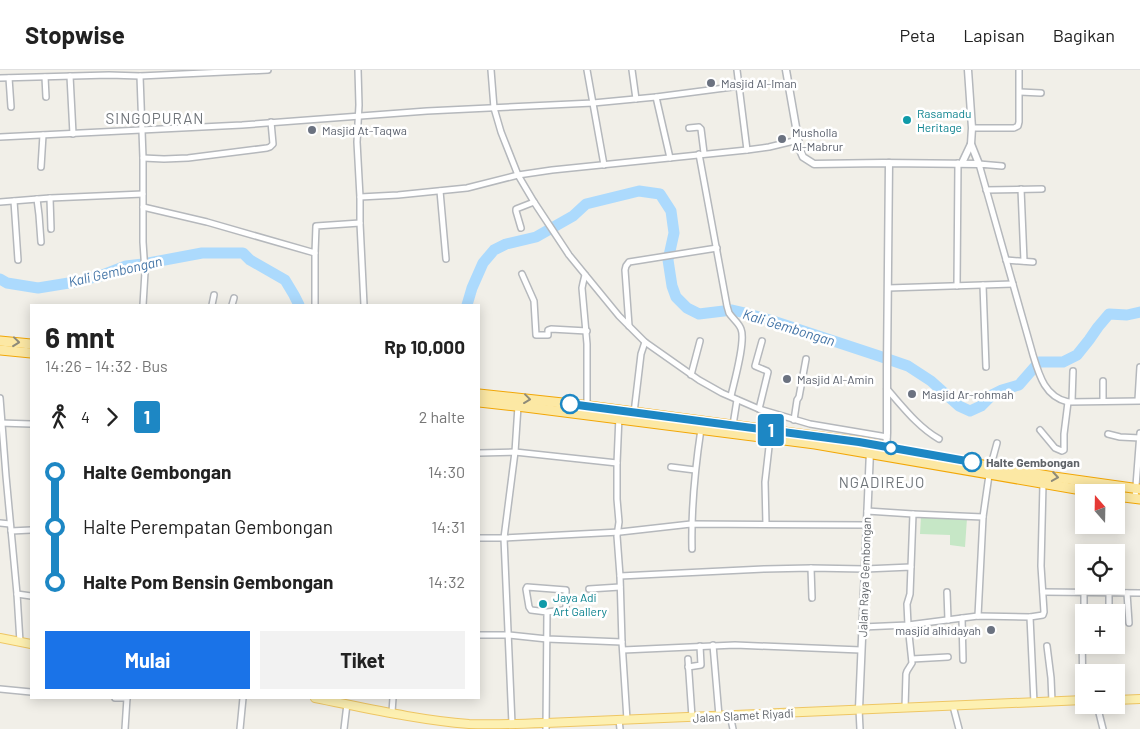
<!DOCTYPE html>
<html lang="id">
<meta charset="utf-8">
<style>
body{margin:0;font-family:Barlow,sans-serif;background:#f2f2f2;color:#222;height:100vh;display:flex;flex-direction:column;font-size:19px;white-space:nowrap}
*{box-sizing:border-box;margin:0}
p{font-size:16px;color:#767676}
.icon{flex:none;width:28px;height:28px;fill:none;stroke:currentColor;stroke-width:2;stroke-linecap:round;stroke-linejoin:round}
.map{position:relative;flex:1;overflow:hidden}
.drawer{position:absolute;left:30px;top:234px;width:450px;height:395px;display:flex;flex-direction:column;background:#fff;border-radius:0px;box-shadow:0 2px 12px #0003}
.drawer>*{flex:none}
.badge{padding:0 10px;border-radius:4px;font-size:18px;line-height:32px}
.needle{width:32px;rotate:340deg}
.buttons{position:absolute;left:1075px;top:414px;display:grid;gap:10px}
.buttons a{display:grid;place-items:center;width:50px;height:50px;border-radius:0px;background:#fff;box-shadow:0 2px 12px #0003;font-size:25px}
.map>.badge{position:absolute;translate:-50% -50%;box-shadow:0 0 0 2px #fff}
.legs{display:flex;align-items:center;gap:8px;height:55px;padding:0 15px;font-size:16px}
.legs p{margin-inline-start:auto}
.headline{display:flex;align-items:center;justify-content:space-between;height:85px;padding:0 15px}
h1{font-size:28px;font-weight:700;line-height:38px}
.button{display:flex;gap:10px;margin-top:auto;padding:10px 15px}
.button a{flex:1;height:58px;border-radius:0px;background:#1a73e8;color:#fff;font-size:20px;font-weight:700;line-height:58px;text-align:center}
.button a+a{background:#f2f2f2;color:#222}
ul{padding:0 15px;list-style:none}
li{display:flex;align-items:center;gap:18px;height:55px;font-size:19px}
li i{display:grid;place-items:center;width:8px;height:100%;margin:0 6px;background:currentColor}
li i::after{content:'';width:12px;height:12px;margin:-6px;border:4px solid;border-radius:50%;background:#fff}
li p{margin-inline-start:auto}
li:first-child i{background:linear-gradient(#0000 50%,currentColor 0)}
li:last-child i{background:linear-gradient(currentColor 50%,#0000 0)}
header{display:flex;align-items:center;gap:30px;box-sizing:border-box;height:70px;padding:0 25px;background:#fff;border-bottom:1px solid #e0e0e0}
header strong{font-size:24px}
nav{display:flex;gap:28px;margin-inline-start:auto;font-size:18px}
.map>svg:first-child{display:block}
.green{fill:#c6e7c6}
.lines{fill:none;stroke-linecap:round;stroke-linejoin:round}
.river{stroke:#acdafd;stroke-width:11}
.minor-casing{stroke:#b5b8bc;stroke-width:8}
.tertiary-casing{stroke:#b5b8bc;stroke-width:9}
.primary-casing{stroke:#eec664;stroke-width:10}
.trunk-casing{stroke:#f2a707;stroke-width:11}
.minor{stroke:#fff;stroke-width:5}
.tertiary{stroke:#fff;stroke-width:6}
.primary{stroke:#fdf0b1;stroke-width:8}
.trunk{stroke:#fce8a4;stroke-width:9}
.oneway{stroke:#8e8b7a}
.line-1-casing{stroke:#fff;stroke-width:11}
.line-1{stroke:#1d87c4;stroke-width:8}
.worship-dot{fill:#6b7280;stroke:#fff;stroke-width:2}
.culture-dot{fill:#0f9aa8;stroke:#fff;stroke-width:2}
.stop-1-dot{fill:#fff;stroke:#1d87c4;stroke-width:2.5}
.labels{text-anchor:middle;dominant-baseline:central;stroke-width:5;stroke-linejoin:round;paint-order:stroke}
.worship-label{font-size:12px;fill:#5b616d;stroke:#fff;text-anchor:start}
.culture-label{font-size:12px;fill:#0d838f;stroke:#fff;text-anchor:start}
.stop-label{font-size:12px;font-weight:bold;fill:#5f6368;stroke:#fff;text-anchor:start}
.street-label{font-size:12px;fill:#5f6368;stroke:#fff}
.water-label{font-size:14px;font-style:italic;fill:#4475a7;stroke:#fff}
.quarter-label{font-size:15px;letter-spacing:1px;fill:#70757a;stroke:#fff}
</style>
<header>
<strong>Stopwise</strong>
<nav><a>Peta</a><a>Lapisan</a><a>Bagikan</a></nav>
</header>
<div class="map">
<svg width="1140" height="659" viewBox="0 0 1140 659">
<rect width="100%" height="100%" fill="#f1efe8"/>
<path class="green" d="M921 445 967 448 965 477 950 475V465L920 464Z"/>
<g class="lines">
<g class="river">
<path d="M0 209 7 213 38 218 75 212 100 206 126 196 143 194 202 183H243L250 190 285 210 294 225 299 235"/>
<path d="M467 235 472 218 483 193 494 180 506 174 536 167 573 146 586 134 639 121 660 124 671 141 674 163 668 190 672 216 676 227 687 238 699 244 732 240 745 243 773 251 879 286 908 296 931 311 959 336 970 341 981 336 992 325 1002 320 1019 315 1039 292H1063L1077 285 1089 270 1098 257 1109 244 1127 245 1140 242"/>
</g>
<defs>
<g id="minor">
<path d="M358 0 359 35 357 72 360 127V153L364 235"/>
<path d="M491 0 494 38 501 62 518 105 534 132 569 185 619 246 645 272 699 310 722 323 759 339 810 354 887 367"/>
<path d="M587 0 604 95"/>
<path d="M632 0 636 29"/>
<path d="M737 0 747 80"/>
<path d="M70 6 73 64"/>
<path d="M140 6 143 88V172L145 202 143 235"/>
<path d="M45 7 46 27"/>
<path d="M0 8 109 5 140 6 268 0"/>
<path d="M9 8 11 37"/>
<path d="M1020 22 1041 23"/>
<path d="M656 27 670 88"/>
<path d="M689 58 699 57 701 59 704 83"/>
<path d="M972 58H1014L1018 56 1019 52V0"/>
<path d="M0 67 242 55 427 41 593 33 656 27 740 16"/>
<path d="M699 84 727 236C727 236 729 243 729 243 733 249 739 253 741 259 746 271 734 312 731 326"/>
<path d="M143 88 164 89 188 88 267 78 270 77 273 74 271 52"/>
<path d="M1002 96 979 94 1033 285C1039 305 1045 327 1068 332L1140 331"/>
<path d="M41 97 43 65"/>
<path d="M1021 119 1024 191"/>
<path d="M986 120 1042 119"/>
<path d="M440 121 446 189"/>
<path d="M360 127 398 125 467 118 518 105 552 100 747 80 769 77 798 70"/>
<path d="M50 128 51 159"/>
<path d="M37 129 39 145 41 172"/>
<path d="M14 131 18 190"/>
<path d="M0 132 50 128 143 124"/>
<path d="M143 137 207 152 315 183 316 156 360 153"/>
<path d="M521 158 516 141V139L534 132"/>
<path d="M1006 190 1033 192"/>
<path d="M522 204 534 231 536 265H548V260L551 259 587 261"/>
<path d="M585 205 583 213 582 218 587 274V336"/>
<path d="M983 215 986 297"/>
<path d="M957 216 958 93"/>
<path d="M888 218 1013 214"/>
<path d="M212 235 214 225"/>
<path d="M232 235 234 228"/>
<path d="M315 235V183"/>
<path d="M629 256 625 200 626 196 629 192 717 178"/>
<path d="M691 305 700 271"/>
<path d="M887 319C903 337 918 357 939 369"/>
<path d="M0 328 6 406 17 524 20 572"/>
<path d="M1103 330V311"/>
<path d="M1138 330 1140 297"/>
<path d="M1072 331 1073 301"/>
<path d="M759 339 768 302 767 301 755 296 762 271"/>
<path d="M634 343 641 284 645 272"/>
<path d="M619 346 617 393V429L619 452 617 466 620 506 622 572 627 650"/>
<path d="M794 350 797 330 799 327 806 289"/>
<path d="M0 353 31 354"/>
<path d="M733 355 737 330"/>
<path d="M1040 360 1055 378 1062 381 1064 380V364L1068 332"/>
<path d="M1108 364 1120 367 1140 368"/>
<path d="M479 383 515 382 617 393"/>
<path d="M991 395 997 373"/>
<path d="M671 397 695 400"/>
<path d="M1135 429 1140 363"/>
<path d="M867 441 913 444"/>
<path d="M0 453 10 454"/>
<path d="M766 454 765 412 770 368"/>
<path d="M11 461 31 460"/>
<path d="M479 468H504L620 462 691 454 867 455"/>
<path d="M692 479C691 438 695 399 701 359"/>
<path d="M911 497 913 444 983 447 989 405"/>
<path d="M811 498 812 528"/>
<path d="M620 506 764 499 811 498 865 499 911 497 910 524 907 534 908 555 912 593 907 601 906 604 905 638"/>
<path d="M589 519 620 517"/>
<path d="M947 522 948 550"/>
<path d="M1043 522 1140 523"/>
<path d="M1084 522V542"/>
<path d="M1127 523 1129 553"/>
<path d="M17 524 31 526"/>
<path d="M1109 542V522"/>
<path d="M978 546 983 447"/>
<path d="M962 548 963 590"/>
<path d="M862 557 908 555 978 546 1030 547"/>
<path d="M479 565H509L547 569 622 572"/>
<path d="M713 575 719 646"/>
<path d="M1047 576 1051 608 1052 632"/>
<path d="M623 580 735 575 861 580"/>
<path d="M688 589 692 647"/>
<path d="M912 589 948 587"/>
<path d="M688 597 701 595 700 576"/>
<path d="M0 619 31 622"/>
<path d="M115 628H127"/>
<path d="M1083 630 1082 563 1084 549"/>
<path d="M1034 633 1030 547 1043 545 1044 542 1041 496 1043 414"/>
<path d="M1097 635 1103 659"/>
<path d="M953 636 959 659"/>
<path d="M859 639 860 659"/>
<path d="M392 642 393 628"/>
<path d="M730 645 733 659"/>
<path d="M619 650 620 659"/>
<path d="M512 654 504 468 515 382 518 336"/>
<path d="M125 659 127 628"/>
<path d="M240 659 243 628"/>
<path d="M344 659 347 634"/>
<path d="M546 659 547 542 531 540 529 537 526 519 527 517 566 520V537L564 540 547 542"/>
</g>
<g id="tertiary">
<path d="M786 0 800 80 803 87 814 94 883 93 979 94 971 74 972 58 968 0"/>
<path d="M962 93 971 74"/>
<path d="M886 381 887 363V299L889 93"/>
<path d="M859 639 870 381"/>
</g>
<g id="primary">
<path d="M0 568 31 574"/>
<path d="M315 628C366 638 418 650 469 654 495 655 520 654 546 653L1084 630"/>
<path d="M1116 630 1140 629"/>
</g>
<g id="trunk">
<path d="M0 271 31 274"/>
<path d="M0 280 31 283"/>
<path d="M479 324 581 335 859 372 953 390 1054 407 1140 419"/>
<path d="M479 332 525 337 815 374 1093 422"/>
<path d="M1116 426 1140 429"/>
</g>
</defs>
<use href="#minor" class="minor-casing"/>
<use href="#tertiary" class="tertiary-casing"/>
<use href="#primary" class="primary-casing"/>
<use href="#trunk" class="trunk-casing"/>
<use href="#minor" class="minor"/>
<use href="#tertiary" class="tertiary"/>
<use href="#primary" class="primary"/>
<use href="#trunk" class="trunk"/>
</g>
<defs><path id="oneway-chevron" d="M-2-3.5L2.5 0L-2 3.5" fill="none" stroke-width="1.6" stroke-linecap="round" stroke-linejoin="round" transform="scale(1.25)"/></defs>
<g class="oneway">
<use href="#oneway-chevron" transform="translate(16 272) rotate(6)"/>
<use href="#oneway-chevron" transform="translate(527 329) rotate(7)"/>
<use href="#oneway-chevron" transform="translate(1055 407) rotate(9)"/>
</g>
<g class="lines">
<defs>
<path id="line-1" d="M570 334 859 372 972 392"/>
</defs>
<use href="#line-1" class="line-1-casing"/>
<use href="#line-1" class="line-1"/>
</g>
<g class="worship-dot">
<circle cx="711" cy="13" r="5"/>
<circle cx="312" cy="60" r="5"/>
<circle cx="782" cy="69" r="5"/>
<circle cx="787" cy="309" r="5"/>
<circle cx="912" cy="324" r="5"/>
<circle cx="991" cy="560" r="5"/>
</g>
<g class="culture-dot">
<circle cx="907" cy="50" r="5"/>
<circle cx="543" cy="534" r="5"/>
</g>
<g class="stop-1-dot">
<circle cx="570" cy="334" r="9"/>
<circle cx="891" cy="378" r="6"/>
<circle cx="972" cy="392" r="9"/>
</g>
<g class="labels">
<g class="worship-label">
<text x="721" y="13">Masjid Al-Iman</text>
<text x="322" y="60">Masjid At-Taqwa</text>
<text x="792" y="62">Musholla<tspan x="792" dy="14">Al-Mabrur</tspan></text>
<text x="797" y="309">Masjid Al-Amin</text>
<text x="922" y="324">Masjid Ar-rohmah</text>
<text x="981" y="560" text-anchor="end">masjid alhidayah</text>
</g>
<g class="culture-label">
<text x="917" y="43">Rasamadu<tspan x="917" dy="14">Heritage</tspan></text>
<text x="553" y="527">Jaya Adi<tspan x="553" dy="14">Art Gallery</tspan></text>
</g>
<g class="stop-label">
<text x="986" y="392">Halte Gembongan</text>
</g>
<g class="street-label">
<text transform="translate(864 507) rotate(-88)">Jalan Raya Gembongan</text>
<text transform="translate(743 645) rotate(-3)">Jalan Slamet Riyadi</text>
</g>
<g class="water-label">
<text transform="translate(115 201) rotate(-13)">Kali Gembongan</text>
<text transform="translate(789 257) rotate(17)">Kali Gembongan</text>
</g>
<g class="quarter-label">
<text x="155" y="48">SINGOPURAN</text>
<text x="882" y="412">NGADIREJO</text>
</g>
</g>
</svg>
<div class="buttons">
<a><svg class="needle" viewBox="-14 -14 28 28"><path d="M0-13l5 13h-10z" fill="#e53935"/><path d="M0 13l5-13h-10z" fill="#767676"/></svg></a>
<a><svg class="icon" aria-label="locate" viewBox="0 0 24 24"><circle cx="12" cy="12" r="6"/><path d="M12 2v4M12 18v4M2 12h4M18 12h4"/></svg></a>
<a>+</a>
<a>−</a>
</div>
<b class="badge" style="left:771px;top:360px;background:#1d87c4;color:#fff">1</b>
<section class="drawer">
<div class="headline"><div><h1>6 mnt</h1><p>14:26 – 14:32 · Bus</p></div><b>Rp 10,000</b></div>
<div class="legs"><svg class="icon" aria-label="walk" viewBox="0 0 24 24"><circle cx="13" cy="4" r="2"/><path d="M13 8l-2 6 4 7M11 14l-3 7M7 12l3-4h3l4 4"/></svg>4<svg class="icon" aria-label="forward" viewBox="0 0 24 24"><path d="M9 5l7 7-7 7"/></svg><b class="badge" style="background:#1d87c4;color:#fff">1</b><p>2 halte</p></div>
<ul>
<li><i style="color:#1d87c4"></i><b>Halte Gembongan</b><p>14:30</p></li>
<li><i style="color:#1d87c4"></i><span>Halte Perempatan Gembongan</span><p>14:31</p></li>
<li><i style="color:#1d87c4"></i><b>Halte Pom Bensin Gembongan</b><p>14:32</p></li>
</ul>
<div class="button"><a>Mulai</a><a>Tiket</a></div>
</section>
</div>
